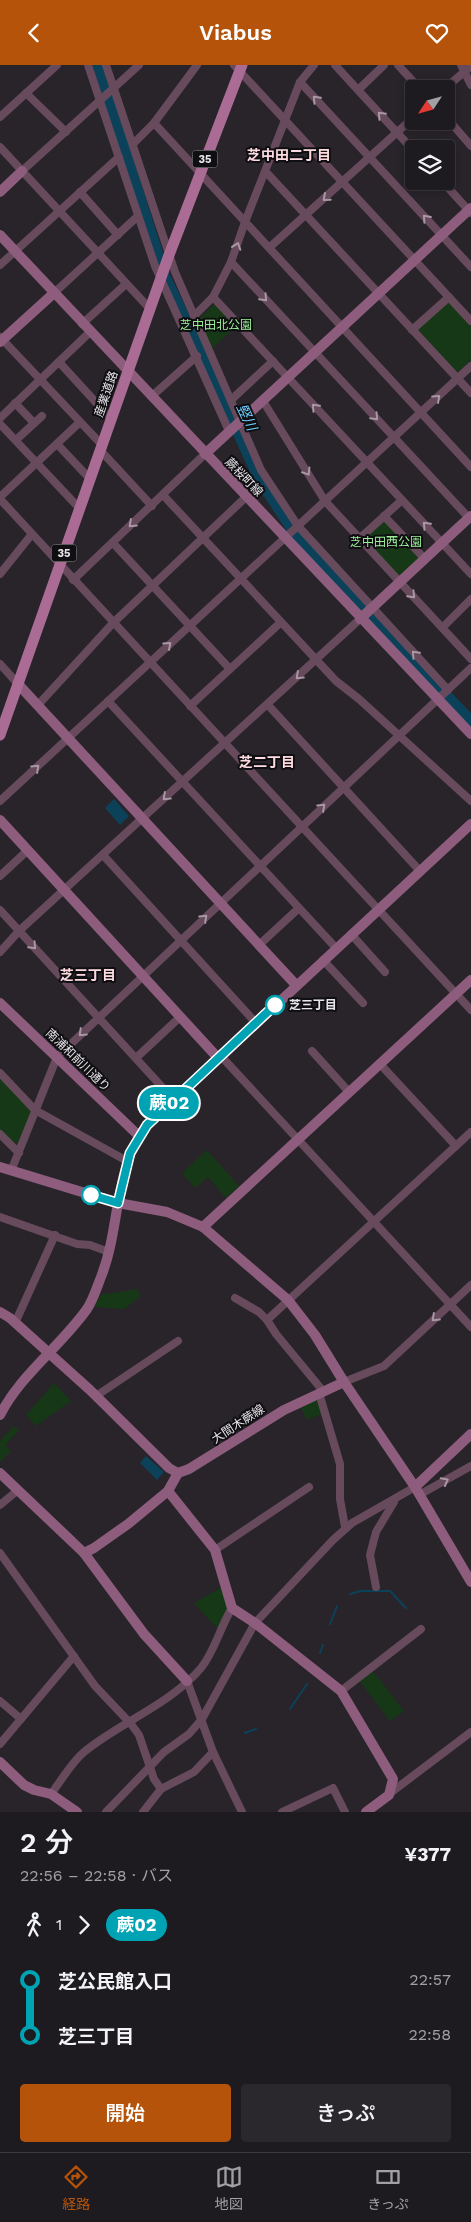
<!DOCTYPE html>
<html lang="ja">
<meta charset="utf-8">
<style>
body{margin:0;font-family:"Work Sans","Noto Sans JP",sans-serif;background:#2b282d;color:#f1f3f6;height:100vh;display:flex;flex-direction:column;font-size:19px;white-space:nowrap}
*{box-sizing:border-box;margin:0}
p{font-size:16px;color:#a1a1a5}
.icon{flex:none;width:28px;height:28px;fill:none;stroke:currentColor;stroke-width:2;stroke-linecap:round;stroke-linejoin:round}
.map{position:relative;height:1747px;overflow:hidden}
.side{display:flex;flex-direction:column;background:#1e1b20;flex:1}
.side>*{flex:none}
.badge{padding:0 10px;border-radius:16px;font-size:18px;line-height:32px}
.needle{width:32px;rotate:234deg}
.fabs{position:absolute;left:405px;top:15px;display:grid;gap:10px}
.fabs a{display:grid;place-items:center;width:50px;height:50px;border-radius:5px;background:#1e1b20;box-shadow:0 2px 8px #0003,0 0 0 1px #3c393e;font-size:25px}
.map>.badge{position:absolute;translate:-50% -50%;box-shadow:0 0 0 2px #fff}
.legs{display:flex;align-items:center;gap:8px;height:55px;padding:0 20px;font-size:16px}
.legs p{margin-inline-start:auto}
.head{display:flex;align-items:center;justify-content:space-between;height:85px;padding:0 20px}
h1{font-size:28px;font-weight:600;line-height:38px}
.cta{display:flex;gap:10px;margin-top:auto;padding:10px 20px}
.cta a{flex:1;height:58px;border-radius:5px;background:#b45309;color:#fff;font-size:20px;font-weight:600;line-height:58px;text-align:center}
.cta a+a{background:#2b282d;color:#f1f3f6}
ul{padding:0 20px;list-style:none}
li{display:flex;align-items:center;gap:18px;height:55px;font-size:19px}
li i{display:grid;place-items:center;width:8px;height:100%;margin:0 6px;background:currentColor}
li i::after{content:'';width:12px;height:12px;margin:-6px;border:4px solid;border-radius:50%;background:#1e1b20}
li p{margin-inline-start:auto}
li:first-child i{background:linear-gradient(#0000 50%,currentColor 0)}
li:last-child i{background:linear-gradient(currentColor 50%,#0000 0)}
header{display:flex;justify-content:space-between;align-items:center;height:65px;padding:0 20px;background:#b45309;color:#fff;font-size:22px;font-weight:600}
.menu{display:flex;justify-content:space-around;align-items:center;height:70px;border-top:1px solid #3c393e;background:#1e1b20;font-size:14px;color:#a1a1a5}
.menu a{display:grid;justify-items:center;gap:2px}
.menu .on{color:#b45309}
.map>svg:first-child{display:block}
.green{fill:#163816}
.water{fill:#0b425a}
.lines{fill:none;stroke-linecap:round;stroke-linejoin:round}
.stream{stroke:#0b425a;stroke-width:2}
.river{stroke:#0b425a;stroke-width:11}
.street{stroke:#684a5d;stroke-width:8}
.secondary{stroke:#8e5d7d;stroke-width:10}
.primary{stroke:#aa6c95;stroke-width:11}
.oneway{stroke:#a898a4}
.line-1-casing{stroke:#fff;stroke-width:11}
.line-1{stroke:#00a3b4;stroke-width:8}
.stop-1-dot{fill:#fff;stroke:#00a3b4;stroke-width:2.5}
.labels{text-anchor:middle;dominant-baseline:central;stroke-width:4;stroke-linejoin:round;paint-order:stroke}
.shield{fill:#0f0e11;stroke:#a7a4a9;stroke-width:1}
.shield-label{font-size:11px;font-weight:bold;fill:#e8e5ea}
.park-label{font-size:12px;fill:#9bef99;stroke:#0f0e11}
.street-label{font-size:12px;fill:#e8e5ea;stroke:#0f0e11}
.stop-label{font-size:12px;font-weight:bold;fill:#e8e5ea;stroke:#0f0e11;text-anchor:start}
.neighbourhood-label{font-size:14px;font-weight:bold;fill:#fddae0;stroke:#0f0e11}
.water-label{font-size:14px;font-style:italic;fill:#6dcdfd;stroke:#0f0e11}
</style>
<header><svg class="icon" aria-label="back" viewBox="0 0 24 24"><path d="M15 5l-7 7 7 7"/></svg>Viabus<svg class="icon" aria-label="heart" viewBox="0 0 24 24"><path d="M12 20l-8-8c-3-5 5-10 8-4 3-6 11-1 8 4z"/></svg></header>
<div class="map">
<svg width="471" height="1747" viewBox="0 0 471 1747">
<rect width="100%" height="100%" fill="#28242a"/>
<g class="green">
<path d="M445 237H449L471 262V295L459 306H454L416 266Z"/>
<path d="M213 240 219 241 237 261 211 284 199 257 200 253Z"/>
<path d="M383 455 419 492V495L402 510H396L364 475 365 472Z"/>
<path d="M0 1012 30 1043 31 1048 19 1077 13 1079 0 1066Z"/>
<path d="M207 1085 239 1121 226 1133 208 1112 195 1123 182 1108Z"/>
<path d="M137 1224 141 1231 124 1244 94 1242 100 1230Z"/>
<path d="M54 1318 71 1336 36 1361 26 1350Z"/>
<path d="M319 1332 324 1348 307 1355 300 1341Z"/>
<path d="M14 1361 19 1365 5 1380 11 1386 0 1397V1376Z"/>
<path d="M222 1522 228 1545 218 1564 194 1538Z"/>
<path d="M372 1605 404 1646 390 1656 359 1615Z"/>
</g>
<g class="water">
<path d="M114 734 129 751 120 760 105 743Z"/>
<path d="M146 1391 164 1407 157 1415 140 1398Z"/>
</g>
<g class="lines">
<g class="stream">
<path d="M350 1529 361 1526H390L406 1543"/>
<path d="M330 1559 337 1541"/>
<path d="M320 1588 323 1580"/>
<path d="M290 1644 307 1619"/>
<path d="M245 1668 256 1664"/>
</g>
<path class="river" d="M98 0 165 212 209 303 259 414 290 461 316 494 471 656"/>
<g class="street">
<path d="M88 0 155 201 229 366"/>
<path d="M106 0 175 207 261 405 298 461 448 625"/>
<path d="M234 0 471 256"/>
<path d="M335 0 414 86"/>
<path d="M398 0 420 24"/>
<path d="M461 0 471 20"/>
<path d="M300 17 471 202"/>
<path d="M444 24 470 2"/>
<path d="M358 25 384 0"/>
<path d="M26 28 66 67"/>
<path d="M0 52 57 0"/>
<path d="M446 52 471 81"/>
<path d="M154 58 471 402"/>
<path d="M133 79 154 58 197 0"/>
<path d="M0 82 151 245"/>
<path d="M22 106 139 0"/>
<path d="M266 107 471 328"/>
<path d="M442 116 471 148"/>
<path d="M80 127 118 170"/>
<path d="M270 182 414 52"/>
<path d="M231 197 469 453"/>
<path d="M0 200 119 92"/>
<path d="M54 228 138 151"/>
<path d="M213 232 471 509"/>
<path d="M194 251 213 232 231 197 245 157 300 17 314 0"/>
<path d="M82 259 126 219"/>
<path d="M412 265 449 232"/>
<path d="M0 272 103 381"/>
<path d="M59 297 112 355"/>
<path d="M152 331 197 291"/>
<path d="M231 335 273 296"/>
<path d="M263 336 325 436 471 594"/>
<path d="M15 338 34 358"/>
<path d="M0 353 90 267"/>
<path d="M0 359 80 444"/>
<path d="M16 375 42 351"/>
<path d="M57 379 91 415"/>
<path d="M101 386 152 441"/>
<path d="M163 430 336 616 359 634 471 736"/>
<path d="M0 432 80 357"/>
<path d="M0 434 471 945"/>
<path d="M384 451 425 494"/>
<path d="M359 474 402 435"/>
<path d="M113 478 230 604"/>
<path d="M0 509 32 469"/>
<path d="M73 515 205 389"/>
<path d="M443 562 471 534"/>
<path d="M0 599 18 619"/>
<path d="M108 636 336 883"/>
<path d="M38 640 113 558 246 432"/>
<path d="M268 640 420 806"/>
<path d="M190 641 280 558"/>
<path d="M0 736 471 301"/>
<path d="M103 790 256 958"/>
<path d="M0 811 28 785"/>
<path d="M0 845 173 1034"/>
<path d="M351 869 385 907"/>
<path d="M259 880 299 843"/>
<path d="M0 887 19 866 360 554"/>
<path d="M323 895 363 938"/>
<path d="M312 986 349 1027"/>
<path d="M220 990 471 1262"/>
<path d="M136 993 180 952"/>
<path d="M380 999 456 1081"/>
<path d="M0 1008 35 1045 127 1096"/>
<path d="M0 1069 19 1088"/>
<path d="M11 1106 57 992 471 603"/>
<path d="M0 1152 77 1179 90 1180 109 1187"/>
<path d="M235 1233 259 1247 267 1255 276 1269 323 1326"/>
<path d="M267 1255 471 1067"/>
<path d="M15 1258 55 1170"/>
<path d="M344 1317 384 1301 471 1220"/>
<path d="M319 1328 340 1399V1434L345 1462"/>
<path d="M96 1331 178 1276"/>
<path d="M419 1430 471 1401"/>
<path d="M0 1440 17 1426"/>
<path d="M215 1485 309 1422"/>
<path d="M0 1488 95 1621 131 1659 139 1670 154 1714 161 1724"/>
<path d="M376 1522 370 1490 376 1467 394 1437"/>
<path d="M187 1616 213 1687 242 1747"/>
<path d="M341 1626 421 1564"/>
<path d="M0 1636 21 1654"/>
<path d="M0 1679 74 1591"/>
<path d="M51 1729C61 1716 71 1698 84 1687 119 1658 171 1639 201 1603 215 1586 220 1562 232 1543"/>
<path d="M389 1729 471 1667"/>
<path d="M106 1747 164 1687 189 1669 202 1654 255 1558 333 1475 352 1458 415 1422"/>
<path d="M143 1747 161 1724 194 1707 213 1687"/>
<path d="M282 1747 333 1723 345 1747"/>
</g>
<g class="secondary">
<path d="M0 127 22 106"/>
<path d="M0 170 471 669"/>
<path d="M0 277 54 228"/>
<path d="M205 389 471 143"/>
<path d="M360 554 471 451"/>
<path d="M18 619 296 920"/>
<path d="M0 755 218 993"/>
<path d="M0 938 139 1071"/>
<path d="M0 1102 118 1138 167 1147 203 1162 288 1235 315 1270 344 1317"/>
<path d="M203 1162 471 915"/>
<path d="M0 1247 10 1253 90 1325 169 1403 178 1408 189 1404 284 1345 344 1317 415 1422 471 1517"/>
<path d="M0 1350C21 1309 60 1282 87 1244 93 1235 97 1222 101 1212 121 1162 113 1104 147 1060L471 759"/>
<path d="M0 1408 84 1488 144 1569 187 1616"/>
<path d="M415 1422 471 1369"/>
<path d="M168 1426 215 1485 232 1543 255 1558 341 1626 393 1714 389 1730 366 1747"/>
<path d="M84 1488 94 1483 128 1459 168 1426 178 1408"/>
<path d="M0 1697 24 1720 34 1725 51 1729 77 1747"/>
</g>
<path class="primary" d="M0 670 169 190 242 0"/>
</g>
<defs><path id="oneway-chevron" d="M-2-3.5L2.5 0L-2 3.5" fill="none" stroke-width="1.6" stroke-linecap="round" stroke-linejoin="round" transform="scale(1.25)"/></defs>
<g class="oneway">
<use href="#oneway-chevron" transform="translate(316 34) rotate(-133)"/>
<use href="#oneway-chevron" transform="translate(381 50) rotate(-133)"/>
<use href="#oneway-chevron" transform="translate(326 133) rotate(139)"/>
<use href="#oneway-chevron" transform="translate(426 153) rotate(-132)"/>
<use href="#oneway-chevron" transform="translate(237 181) rotate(-71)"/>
<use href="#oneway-chevron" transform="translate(264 233) rotate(47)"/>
<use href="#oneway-chevron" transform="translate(437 333) rotate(-42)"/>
<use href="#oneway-chevron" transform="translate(315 342) rotate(-133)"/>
<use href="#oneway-chevron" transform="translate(375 352) rotate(47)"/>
<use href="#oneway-chevron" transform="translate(307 407) rotate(58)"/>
<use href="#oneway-chevron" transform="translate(132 459) rotate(137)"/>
<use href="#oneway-chevron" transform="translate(426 460) rotate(-133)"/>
<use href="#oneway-chevron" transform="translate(412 530) rotate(46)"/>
<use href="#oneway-chevron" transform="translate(168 580) rotate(-42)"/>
<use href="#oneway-chevron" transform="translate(415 589) rotate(-133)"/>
<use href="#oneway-chevron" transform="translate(299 611) rotate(137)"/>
<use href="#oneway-chevron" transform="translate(36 703) rotate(-43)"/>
<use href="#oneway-chevron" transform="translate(166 732) rotate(137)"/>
<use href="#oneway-chevron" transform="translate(322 742) rotate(-43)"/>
<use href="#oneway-chevron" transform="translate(204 853) rotate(-43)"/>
<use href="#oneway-chevron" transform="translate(33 881) rotate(47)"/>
<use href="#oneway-chevron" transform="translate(82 968) rotate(136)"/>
<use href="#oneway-chevron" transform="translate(435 1253) rotate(137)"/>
<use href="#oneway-chevron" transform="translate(445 1416) rotate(-28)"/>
</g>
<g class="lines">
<defs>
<path id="line-1" d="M91 1130 118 1138 130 1088 147 1060 275 940"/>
</defs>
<use href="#line-1" class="line-1-casing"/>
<use href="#line-1" class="line-1"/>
</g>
<g class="stop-1-dot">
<circle cx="275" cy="940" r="9"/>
<circle cx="91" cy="1130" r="9"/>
</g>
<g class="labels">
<g class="shield">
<rect x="192.5" y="85.5" width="25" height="17" rx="4"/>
<rect x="51.5" y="479.5" width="25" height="17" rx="4"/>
</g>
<g class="shield-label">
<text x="205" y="94">35</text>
<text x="64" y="488">35</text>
</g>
<g class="park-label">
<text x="216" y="260">芝中田北公園</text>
<text x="386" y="477">芝中田西公園</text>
</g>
<g class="street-label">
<text transform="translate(106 329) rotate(-71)">産業道路</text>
<text transform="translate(244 412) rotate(46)">蕨桜町線</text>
<text transform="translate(78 995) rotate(44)">南浦和前川通り</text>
<text transform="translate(238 1359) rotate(-33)">大間木蕨線</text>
</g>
<g class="stop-label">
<text x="289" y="940">芝三丁目</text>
</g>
<g class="neighbourhood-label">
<text x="289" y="90">芝中田二丁目</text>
<text x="267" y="697">芝二丁目</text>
<text x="88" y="910">芝三丁目</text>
</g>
<g class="water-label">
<text transform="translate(247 352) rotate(65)">竪川</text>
</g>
</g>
</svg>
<div class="fabs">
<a><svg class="needle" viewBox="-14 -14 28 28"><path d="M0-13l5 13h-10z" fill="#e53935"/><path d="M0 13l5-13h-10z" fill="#a1a1a5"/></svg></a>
<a><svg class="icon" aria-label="layers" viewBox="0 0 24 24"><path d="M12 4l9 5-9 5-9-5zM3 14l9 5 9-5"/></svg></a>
</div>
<b class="badge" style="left:169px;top:1038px;background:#00a3b4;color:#fff">蕨02</b>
</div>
<section class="side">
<div class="head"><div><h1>2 分</h1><p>22:56 – 22:58 · バス</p></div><b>¥377</b></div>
<div class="legs"><svg class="icon" aria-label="walk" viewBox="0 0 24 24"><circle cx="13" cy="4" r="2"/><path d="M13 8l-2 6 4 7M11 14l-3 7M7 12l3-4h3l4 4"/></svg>1<svg class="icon" aria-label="forward" viewBox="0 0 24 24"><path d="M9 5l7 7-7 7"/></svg><b class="badge" style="background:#00a3b4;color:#fff">蕨02</b></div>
<ul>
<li><i style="color:#00a3b4"></i><b>芝公民館入口</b><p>22:57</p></li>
<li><i style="color:#00a3b4"></i><b>芝三丁目</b><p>22:58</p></li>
</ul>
<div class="cta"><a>開始</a><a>きっぷ</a></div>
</section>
<nav class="menu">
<a class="on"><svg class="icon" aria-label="directions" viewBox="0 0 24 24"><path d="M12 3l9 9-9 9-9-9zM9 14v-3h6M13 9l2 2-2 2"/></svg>経路</a>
<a><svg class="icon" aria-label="map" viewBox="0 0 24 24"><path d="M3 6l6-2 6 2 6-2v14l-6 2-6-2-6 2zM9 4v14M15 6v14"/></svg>地図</a>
<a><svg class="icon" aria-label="tickets" viewBox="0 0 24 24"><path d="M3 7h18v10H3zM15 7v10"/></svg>きっぷ</a>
</nav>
